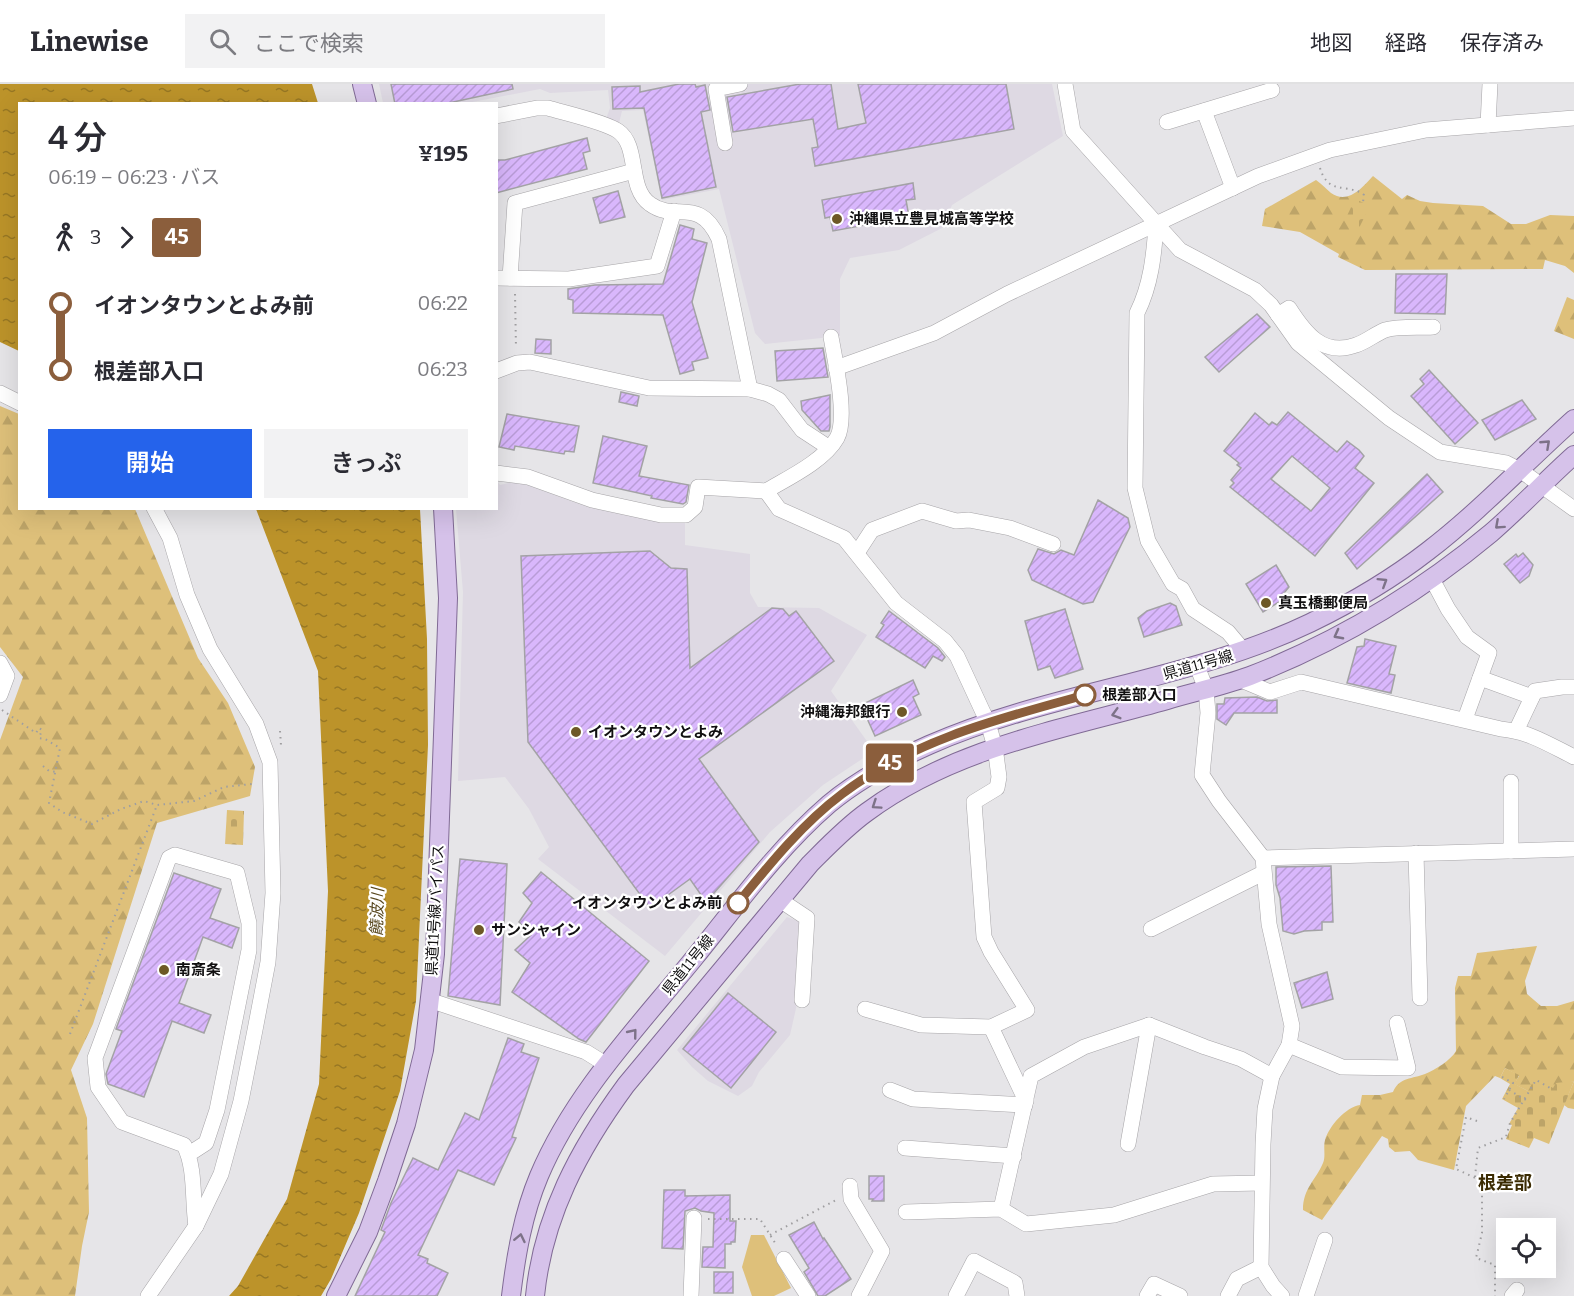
<!DOCTYPE html>
<html lang="ja">
<meta charset="utf-8">
<style>
body{margin:0;font-family:Bitter,"Noto Sans JP",serif;background:#f2f2f3;color:#2b2b33;height:100vh;display:flex;flex-direction:column;font-size:22px;white-space:nowrap}
*{box-sizing:border-box;margin:0}
p{font-size:20px;color:#7c7c81}
.icon{flex:none;width:33px;height:33px;fill:none;stroke:currentColor;stroke-width:2;stroke-linecap:round;stroke-linejoin:round}
.map{position:relative;flex:1;overflow:hidden}
.sheet{position:absolute;left:18px;top:18px;width:480px;height:408px;display:flex;flex-direction:column;background:#fff;border-radius:0px;box-shadow:0 6px 24px #0002}
.sheet>*{flex:none}
.badge{padding:0 12px;border-radius:4px;font-size:21px;line-height:39px}
.buttons{position:absolute;left:1496px;top:1134px;display:grid;gap:12px}
.buttons a{display:grid;place-items:center;width:60px;height:60px;border-radius:0px;background:#fff;box-shadow:0 6px 24px #0002;font-size:30px}
.map>.badge{position:absolute;translate:-50% -50%;box-shadow:0 0 0 3px #fff}
.legs{display:flex;align-items:center;gap:9px;height:66px;padding:0 30px;font-size:20px}
.legs p{margin-inline-start:auto}
.head{display:flex;align-items:center;justify-content:space-between;height:102px;padding:0 30px}
h1{font-size:33px;font-weight:600;line-height:45px}
.cta{display:flex;gap:12px;margin-top:auto;padding:12px 30px}
.cta a{flex:1;height:69px;border-radius:0px;background:#2563eb;color:#fff;font-size:24px;font-weight:600;line-height:69px;text-align:center}
.cta a+a{background:#f2f2f3;color:#2b2b33}
ul{padding:0 30px;list-style:none}
li{display:flex;align-items:center;gap:21px;height:66px;font-size:22px}
li i{display:grid;place-items:center;width:9px;height:100%;margin:0 8px;background:currentColor}
li i::after{content:'';width:15px;height:15px;margin:-8px;border:4px solid;border-radius:50%;background:#fff}
li p{margin-inline-start:auto}
li:first-child i{background:linear-gradient(#0000 50%,currentColor 0)}
li:last-child i{background:linear-gradient(currentColor 50%,#0000 0)}
header{display:flex;align-items:center;gap:36px;box-sizing:border-box;height:84px;padding:0 30px;background:#fff;border-bottom:2px solid #e1e1e2}
header strong{font-size:28px}
nav{display:flex;gap:33px;margin-inline-start:auto;font-size:21px}
.search{width:420px;height:54px;background:#f2f2f3;display:flex;align-items:center;gap:15px;box-sizing:border-box;padding:0 21px;border-radius:0px;color:#7c7c81;font-size:22px}
.map>svg:first-child{display:block}
.built{fill:#ded9e3}
.forest{fill:url(#forest-firs)}
.cemetery{fill:url(#cemetery-stones)}
.park{fill:#dec07a}
.water{fill:url(#water-ripples)}
.building{fill:url(#building-hatch);stroke:#a3a2a5;stroke-width:1.5;fill-rule:evenodd}
.lines{fill:none;stroke-linecap:round;stroke-linejoin:round}
.minor-casing{stroke:#a7a5a8;stroke-width:16}
.major-casing{stroke:#806a95;stroke-width:20}
.path{stroke:#9f9ea0;stroke-width:2;stroke-dasharray:1.5 4.5;stroke-linecap:butt}
.minor{stroke:#fff;stroke-width:15}
.major{stroke:#d6c2ea;stroke-width:18}
.oneway{stroke:#7d7288}
.line-1-casing{stroke:#fff;stroke-width:14}
.line-1{stroke:#8b5e3c;stroke-width:9}
.poi-dot{fill:#6d5827;stroke:#fff;stroke-width:2}
.stop-1-dot{fill:#fff;stroke:#8b5e3c;stroke-width:3}
.labels{text-anchor:middle;dominant-baseline:central;stroke-width:4.5;stroke-linejoin:round;paint-order:stroke}
.poi-label{font-size:15px;font-weight:bold;fill:#111011;stroke:#fff;text-anchor:start}
.street-label{font-size:15px;fill:#111011;stroke:#fff}
.stop-label{font-size:15px;font-weight:bold;fill:#111011;stroke:#fff;text-anchor:start}
.water-label{font-size:16px;font-style:italic;fill:#58471e;stroke:#fff}
.quarter-label{font-size:18px;font-weight:bold;fill:#3b2b02;stroke:#fff}
</style>
<header>
<strong>Linewise</strong>
<div class="search"><svg class="icon" aria-label="search" viewBox="0 0 24 24"><circle cx="10" cy="10" r="6"/><path d="M15 15l6 6"/></svg>ここで検索</div>
<nav><a>地図</a><a>経路</a><a>保存済み</a></nav>
</header>
<div class="map">
<svg width="1574" height="1212" viewBox="0 0 1574 1212">
<defs>
<pattern id="forest-firs" width="22" height="20" patternUnits="userSpaceOnUse" patternTransform="scale(1.5)"><rect width="22" height="20" fill="#dec07a"/><path d="M5 1l3.5 6h-7zM16 11l3.5 6h-7z" fill="#bda468"/></pattern>
<pattern id="cemetery-stones" width="16" height="16" patternUnits="userSpaceOnUse" patternTransform="scale(1.5)"><rect width="16" height="16" fill="#dec07a"/><path d="M2 7V4a2 2 0 0 1 4 0v3zM10 15v-3a2 2 0 0 1 4 0v3z" fill="#bda468"/></pattern>
<pattern id="water-ripples" width="26" height="14" patternUnits="userSpaceOnUse" patternTransform="scale(1.5)"><rect width="26" height="14" fill="#bc932a"/><path d="M2 4q2-2 4 0t4 0M15 11q2-2 4 0t4 0" fill="none" stroke="#977723"/></pattern>
<pattern id="building-hatch" width="6" height="6" patternUnits="userSpaceOnUse" patternTransform="scale(1.5)"><rect width="6" height="6" fill="#d9b7fc"/><path d="M-1 1l2-2M0 6l6-6M5 7l2-2" fill="none" stroke="#b99cd7"/></pattern>
</defs>
<rect width="100%" height="100%" fill="#e6e5e8"/>
<g class="built">
<path d="M379 0H1052L1063 52 952 121 948 130V141L899 166 850 174 840 195V252L765 260 755 249 719 105 662 116 643 26 622 27 619 39 606 35 610 24 608 6 550 9 540 5 467 19H383Z"/>
<path d="M497 397 500 401 517 397 579 420 661 437 685 438V461L750 470V509L758 523 819 524 867 551 831 607 874 667 823 701 770 748 665 872 538 775 549 763 529 725 505 693 458 697 463 508 456 425 496 424Z"/>
<path d="M787 833 798 837 804 844 797 920 790 951 759 988 752 1002 738 1012 708 997 692 983 677 966Z"/>
</g>
<g class="forest">
<path d="M1373 92 1402 115 1407 111 1420 117 1433 119 1483 122 1511 140H1526L1550 131 1574 132V189L1565 182 1545 176 1543 185 1365 186 1338 173 1339 170 1300 148 1262 142 1265 125 1316 96C1322 100 1326 105 1331 109 1348 121 1363 103 1373 92Z"/>
<path d="M1567 213 1574 216V255L1554 247Z"/>
<path d="M0 322 19 330 20 424 135 425 198 574 228 619 255 683 250 712 157 739 93 940 71 986 87 1034 89 1128 82 1162 75 1212H0V656L23 593 0 563Z"/>
<path d="M1537 862 1525 897 1527 910 1541 922H1557L1574 917V1025L1568 1024 1564 1021 1574 997 1553 1004 1528 1007 1514 1000 1519 992 1505 984 1500 994 1495 992 1466 1022 1454 1086 1418 1076 1410 1067 1395 1068 1389 1063 1388 1055 1382 1052 1322 1136 1303 1126C1303 1104 1316 1096 1323 1079 1326 1072 1323 1063 1325 1056 1329 1042 1346 1023 1360 1021L1362 1011H1380L1393 1008C1399 993 1413 995 1425 990 1435 986 1451 976 1456 967L1455 904 1458 892H1471L1477 869Z"/>
</g>
<g class="cemetery">
<path d="M1355 115 1370 122 1359 144 1345 136Z"/>
<path d="M227 726 244 727 243 761 225 760Z"/>
<path d="M1505 984 1519 991 1515 1000 1528 1007 1535 994 1553 1004 1556 999 1574 997 1549 1060 1534 1054 1529 1064 1506 1055 1512 1041 1509 1040 1518 1024 1502 1015 1510 1000 1500 994Z"/>
</g>
<path class="park" d="M751 1151H764L791 1204 774 1212H752L742 1183Z"/>
<g class="water">
<path d="M0 0H312L318 19 20 20 19 267 0 258Z"/>
<path d="M256 425H420L427 555 428 661 416 917 400 1007 359 1129 331 1195 321 1212H229L238 1202 287 1115 319 1000 328 807 318 587Z"/>
</g>
<g class="building">
<path d="M391 0H512L513 5 444 20H395Z"/>
<path d="M679 0H695L696 3 705 1 710 26 701 28 716 103 662 114 644 24 613 25 612 3 640 2V8Z"/>
<path d="M800 0H831L838 45 866 39 858 0H1006L1014 45 815 82 812 64 818 63 813 35 733 48 727 13Z"/>
<path d="M587 54 590 67 583 69 587 85 496 109V76H505Z"/>
<path d="M913 99 915 115 906 116 909 133 833 147 830 133 825 134 822 116Z"/>
<path d="M618 107 625 133 600 139 593 114Z"/>
<path d="M680 141 694 145 692 155 707 159 692 218 708 274 692 278 694 286 680 290 663 231 573 229V216L568 215V205L595 201 663 200Z"/>
<path d="M1396 190H1447L1445 230 1395 229Z"/>
<path d="M1257 230 1270 243 1219 288 1205 273Z"/>
<path d="M536 255 551 256V270L535 269Z"/>
<path d="M823 264 828 293 777 297 775 267Z"/>
<path d="M1429 286 1478 339 1455 360 1411 312 1424 300 1420 295Z"/>
<path d="M621 308 639 312 637 322 619 318Z"/>
<path d="M830 311V343L829 347H821L802 326 801 317Z"/>
<path d="M1522 316 1536 335 1495 356 1482 336Z"/>
<path d="M1288 328 1337 368 1347 357 1359 366 1364 372 1355 384 1374 399 1315 472 1230 403 1234 399 1231 396 1241 384 1237 381 1239 379 1224 367 1255 329 1269 341 1272 338 1277 341ZM1292 372 1330 404 1311 427 1271 395Z"/>
<path d="M507 330 579 342 574 368 565 367 564 370 515 362 514 366 499 363Z"/>
<path d="M603 352 647 362 639 392 689 401 686 418 683 420 651 414 652 412 593 399Z"/>
<path d="M1427 390 1443 408 1357 485 1345 469Z"/>
<path d="M1098 416 1128 434 1130 443 1093 518 1083 520 1032 496 1028 486 1038 465 1054 470 1061 466 1074 471Z"/>
<path d="M650 467 671 484 687 485 690 584 772 524 783 525 789 532 796 527 834 577 699 675 759 758 706 818 690 795 650 824 528 658 521 472Z"/>
<path d="M1523 469 1533 481 1529 492 1520 499 1504 480 1516 470 1518 473Z"/>
<path d="M1276 481 1289 503 1280 514 1282 516 1263 528 1246 500Z"/>
<path d="M1170 519 1176 522 1182 541 1144 553 1138 534 1147 527Z"/>
<path d="M1065 525 1083 585 1055 594 1050 582 1038 586 1025 537Z"/>
<path d="M889 527 938 564 945 573 942 577 933 572 925 584 876 553 884 541 881 539Z"/>
<path d="M1365 555 1396 562 1389 590 1395 591 1391 609 1347 599 1357 563 1364 562Z"/>
<path d="M913 596 919 610 913 613 921 631 875 652 861 621Z"/>
<path d="M1257 613 1267 617 1277 616V629H1234L1226 641 1217 635V620H1224L1225 614Z"/>
<path d="M460 775 507 780 500 921 448 912Z"/>
<path d="M1331 782 1333 838H1322V846L1304 847 1294 850 1283 847 1280 814 1276 801V783Z"/>
<path d="M541 788 649 877 586 958 579 955 512 908 530 879 515 866 531 851 519 838 532 819 523 809Z"/>
<path d="M174 789 221 805 210 834 239 844 232 864 203 853 179 919 211 931 204 949 172 937 144 1013 108 1000 106 990 122 947 116 945Z"/>
<path d="M1327 888 1333 915 1302 924 1294 899Z"/>
<path d="M728 909 776 948 731 1004 683 965Z"/>
<path d="M508 954 524 960 521 968 539 974 512 1053 516 1054 494 1101 458 1086 418 1171 428 1175 427 1179 448 1189 437 1212H355L385 1148 381 1146 391 1119 413 1074 438 1086 465 1029 479 1036Z"/>
<path d="M869 1092H884V1117H872L873 1115H869Z"/>
<path d="M664 1106H685V1112L730 1111V1137H736L735 1158H731V1160H725V1184L702 1183 703 1163H713L714 1129 701 1127 695 1124 685 1127 683 1165 662 1164Z"/>
<path d="M814 1138 823 1155 824 1154 851 1195 825 1212H818L804 1188 809 1184 789 1151Z"/>
<rect x="714" y="1188" width="19" height="21"/>
</g>
<g class="lines">
<defs>
<g id="minor">
<path d="M1065 0 1073 47 1180 166 1255 206 1271 221 1298 259 1389 334 1440 368 1506 379 1520 386 1574 425"/>
<path d="M1204 27 1233 104"/>
<path d="M496 32 537 24H548C565 29 605 38 618 47 640 62 627 104 650 120 676 139 699 111 719 155L750 305"/>
<path d="M1167 38 1272 6"/>
<path d="M1488 41 1490 0"/>
<path d="M725 59 716 5 740 0"/>
<path d="M1156 141C1154 171 1151 201 1137 229L1135 404 1148 457 1173 500 1182 505 1193 525 1228 548 1244 567"/>
<path d="M496 194 569 195 657 182 674 127"/>
<path d="M510 194 515 119 634 87"/>
<path d="M1278 231 1289 224C1305 249 1323 273 1356 261 1366 258 1375 250 1385 246 1399 242 1418 244 1433 243"/>
<path d="M831 253C835 276 848 335 837 354 824 377 788 394 766 407L779 425 844 454 896 519 945 557 957 572 988 639 995 663 999 693 997 704 974 718 984 853 991 868 1027 926 991 943 921 941 865 925"/>
<path d="M836 284 934 249 1007 210 1258 92 1330 66 1426 46 1574 34"/>
<path d="M496 287 517 279 530 278 649 304 750 305 768 310 779 316 802 346 828 363"/>
<path d="M0 309 20 319"/>
<path d="M496 389 528 393 592 416 661 431H686L695 423 698 403 766 407"/>
<path d="M857 469 872 446 922 427 956 437 969 436 1010 444 1053 460"/>
<path d="M1432 495 1448 525 1467 553 1489 569 1465 635"/>
<path d="M0 579 7 592 0 611"/>
<path d="M1197 582 1206 605 1208 629 1202 691 1219 717 1263 774 1269 840 1292 942 1289 961 1272 992 1265 1025 1263 1060 1261 1183 1273 1202 1282 1212"/>
<path d="M1480 594 1532 613"/>
<path d="M1239 595 1270 608 1301 598 1501 645C1528 647 1550 661 1574 673"/>
<path d="M1516 647 1535 607 1562 603H1574"/>
<path d="M1511 767V698"/>
<path d="M1416 769 1420 914"/>
<path d="M1263 774 1574 765"/>
<path d="M780 816 807 834 802 916"/>
<path d="M1151 845 1263 789"/>
<path d="M429 916 586 968 607 981"/>
<path d="M991 943 1026 1017"/>
<path d="M1289 961 1342 983 1408 984 1397 939"/>
<path d="M890 1006 913 1015 1025 1021"/>
<path d="M1128 1060 1149 941"/>
<path d="M905 1064 1014 1072"/>
<path d="M189 1070 206 1059 217 1026 249 866V839L237 789 175 771 169 774 95 974 98 1003 122 1038 184 1061C196 1084 192 1116 196 1142"/>
<path d="M850 1102 851 1115 882 1167 859 1212"/>
<path d="M1001 1125 1031 992 1084 963 1149 941 1205 963 1241 975 1272 992"/>
<path d="M906 1128 1001 1125 1026 1140 1114 1131 1213 1100 1261 1099"/>
<path d="M784 1175 808 1212"/>
<path d="M148 1212 196 1142 221 1090 241 1017 255 946 268 878 273 809 270 678 256 640 210 565 187 511 170 454 154 424"/>
<path d="M691 1212 694 1134"/>
<path d="M956 1212 974 1177 1015 1199 1017 1212"/>
<path d="M1147 1212 1154 1200 1180 1212"/>
<path d="M1228 1212 1237 1195 1261 1183"/>
<path d="M1306 1212 1325 1156"/>
<path d="M1512 1212 1517 1206"/>
</g>
<g id="major">
<path d="M362 0 367 20"/>
<path d="M336 1212 368 1148 387 1097 406 1040 424 966 435 870 448 514 443 424"/>
<path d="M511 1212C516 1171 523 1130 539 1092 574 1009 639 942 695 873 737 821 778 764 829 720 859 695 893 677 929 661 1052 607 1189 597 1310 539 1351 519 1392 495 1428 467 1480 427 1525 379 1574 335"/>
<path d="M535 1212C543 1132 579 1065 626 1001L810 780C828 762 846 743 867 728 955 663 1064 645 1167 616 1194 608 1223 602 1250 592 1337 558 1419 509 1491 449 1520 424 1546 396 1574 371"/>
</g>
</defs>
<use href="#minor" class="minor-casing"/>
<use href="#major" class="major-casing"/>
<g class="path">
<path d="M1320 84C1328 110 1343 100 1362 109L1364 111 1363 118"/>
<path d="M515 210 516 264"/>
<path d="M2 626 36 649 39 644 42 646 39 654 45 655 60 664 49 719 62 728 92 740 121 725 144 717 157 721 194 717 224 703 252 700"/>
<path d="M280 647 281 661"/>
<path d="M43 682 49 687 56 688"/>
<path d="M70 950 157 721"/>
<path d="M1502 993 1513 999 1504 1015"/>
<path d="M1509 1006 1526 1016"/>
<path d="M1477 1037 1466 1033 1456 1085 1482 1097V1149L1476 1174 1495 1181V1212"/>
<path d="M1475 1093 1478 1064 1506 1053 1510 1039 1536 996 1552 1005"/>
<path d="M708 1135H760L777 1162"/>
<path d="M770 1151 836 1116"/>
</g>
<use href="#minor" class="minor"/>
<use href="#major" class="major"/>
</g>
<defs><path id="oneway-chevron" d="M-2-3.5L2.5 0L-2 3.5" fill="none" stroke-width="1.6" stroke-linecap="round" stroke-linejoin="round" transform="scale(1.5)"/></defs>
<g class="oneway">
<use href="#oneway-chevron" transform="translate(1546 360) rotate(-43)"/>
<use href="#oneway-chevron" transform="translate(1499 441) rotate(138)"/>
<use href="#oneway-chevron" transform="translate(1383 498) rotate(-32)"/>
<use href="#oneway-chevron" transform="translate(1338 551) rotate(152)"/>
<use href="#oneway-chevron" transform="translate(1116 630) rotate(164)"/>
<use href="#oneway-chevron" transform="translate(876 721) rotate(146)"/>
<use href="#oneway-chevron" transform="translate(633 949) rotate(-51)"/>
<use href="#oneway-chevron" transform="translate(520 1154) rotate(-78)"/>
</g>
<g class="lines">
<defs>
<path id="line-1" d="M738 819C769 781 802 740 842 710 913 656 1001 634 1085 611"/>
</defs>
<use href="#line-1" class="line-1-casing"/>
<use href="#line-1" class="line-1"/>
</g>
<g class="poi-dot">
<circle cx="837" cy="135" r="6"/>
<circle cx="1266" cy="519" r="6"/>
<circle cx="902" cy="628" r="6"/>
<circle cx="576" cy="648" r="6"/>
<circle cx="479" cy="846" r="6"/>
<circle cx="164" cy="886" r="6"/>
</g>
<g class="stop-1-dot">
<circle cx="1085" cy="611" r="10"/>
<circle cx="738" cy="819" r="10"/>
</g>
<g class="labels">
<g class="poi-label">
<text x="849" y="135">沖縄県立豊見城高等学校</text>
<text x="1278" y="519">真玉橋郵便局</text>
<text x="890" y="628" text-anchor="end">沖縄海邦銀行</text>
<text x="588" y="648">イオンタウンとよみ</text>
<text x="491" y="846">サンシャイン</text>
<text x="176" y="886">南斎条</text>
</g>
<g class="street-label">
<text transform="translate(1198 581) rotate(-16)">県道11号線</text>
<text transform="translate(435 826) rotate(-87)">県道11号線バイパス</text>
<text transform="translate(688 881) rotate(-51)">県道11号線</text>
</g>
<g class="stop-label">
<text x="1102" y="611">根差部入口</text>
<text x="722" y="819" text-anchor="end">イオンタウンとよみ前</text>
</g>
<g class="water-label">
<text transform="translate(377 828) rotate(-88)">饒波川</text>
</g>
<g class="quarter-label">
<text x="1505" y="1099">根差部</text>
</g>
</g>
</svg>
<div class="buttons">
<a><svg class="icon" aria-label="locate" viewBox="0 0 24 24"><circle cx="12" cy="12" r="6"/><path d="M12 2v4M12 18v4M2 12h4M18 12h4"/></svg></a>
</div>
<b class="badge" style="left:890px;top:679px;background:#8b5e3c;color:#fff">45</b>
<section class="sheet">
<div class="head"><div><h1>4 分</h1><p>06:19 – 06:23 · バス</p></div><b>¥195</b></div>
<div class="legs"><svg class="icon" aria-label="walk" viewBox="0 0 24 24"><circle cx="13" cy="4" r="2"/><path d="M13 8l-2 6 4 7M11 14l-3 7M7 12l3-4h3l4 4"/></svg>3<svg class="icon" aria-label="forward" viewBox="0 0 24 24"><path d="M9 5l7 7-7 7"/></svg><b class="badge" style="background:#8b5e3c;color:#fff">45</b></div>
<ul>
<li><i style="color:#8b5e3c"></i><b>イオンタウンとよみ前</b><p>06:22</p></li>
<li><i style="color:#8b5e3c"></i><b>根差部入口</b><p>06:23</p></li>
</ul>
<div class="cta"><a>開始</a><a>きっぷ</a></div>
</section>
</div>
